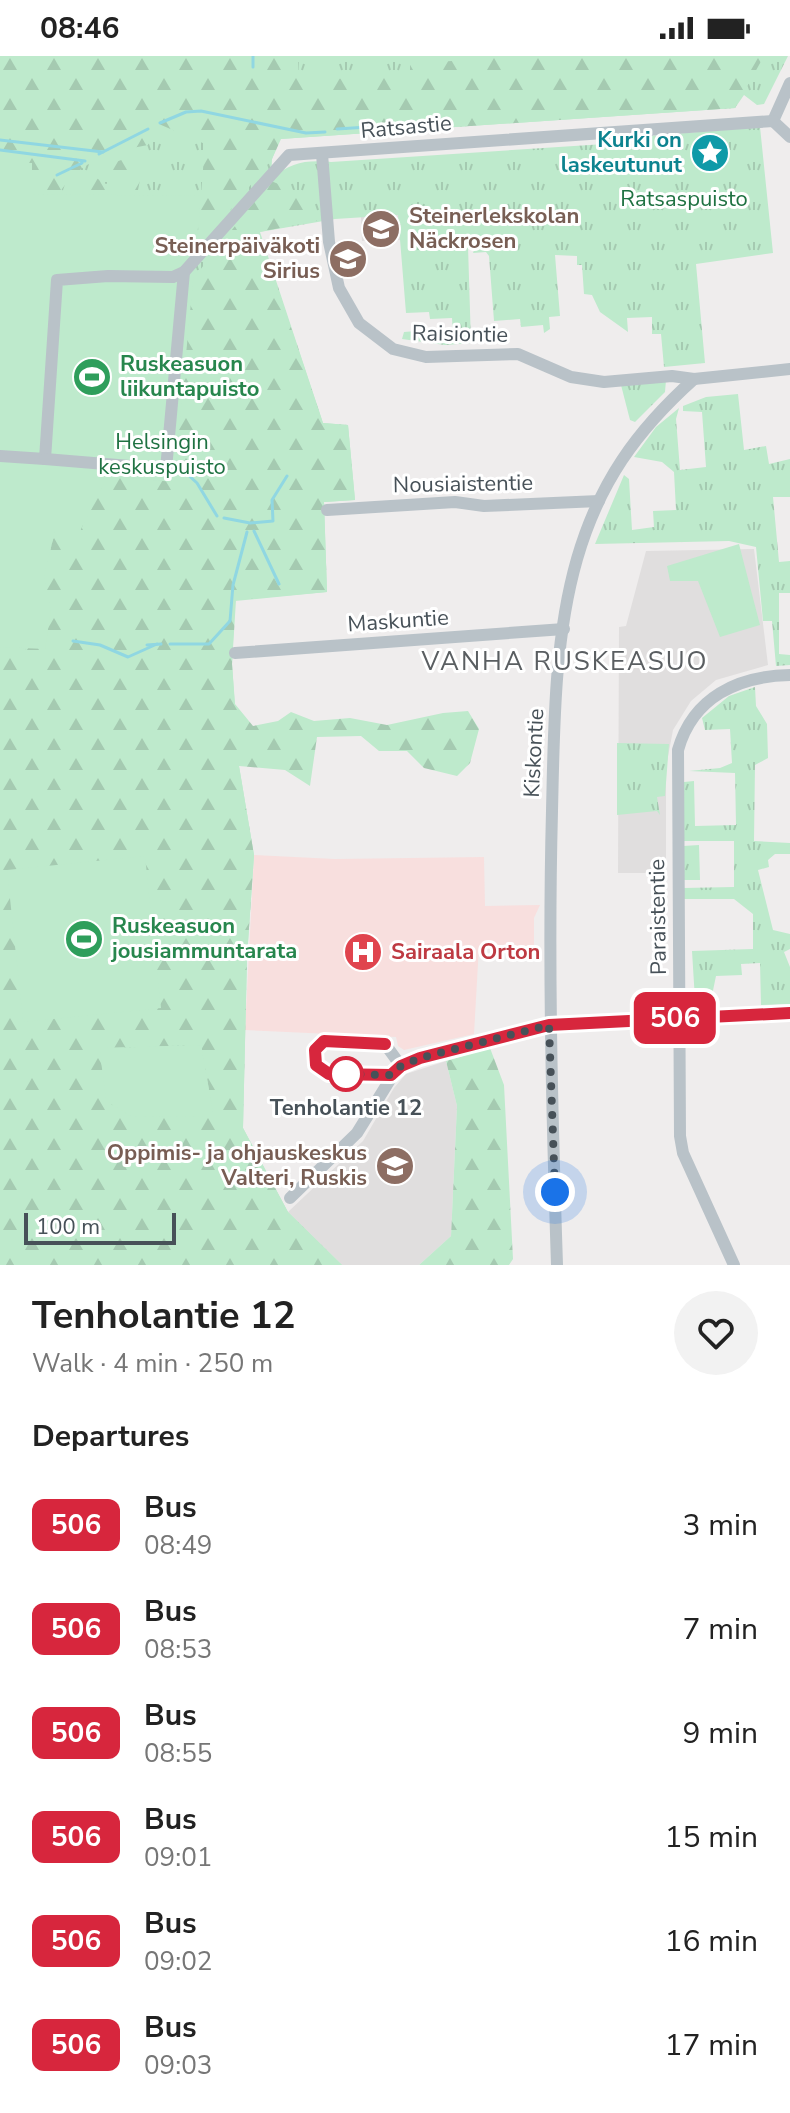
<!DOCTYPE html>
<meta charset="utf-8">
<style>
body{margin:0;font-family:"Nunito Sans",sans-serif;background:#f2f2f2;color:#222;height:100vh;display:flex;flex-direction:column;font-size:30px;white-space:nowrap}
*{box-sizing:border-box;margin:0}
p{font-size:26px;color:#767676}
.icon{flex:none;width:44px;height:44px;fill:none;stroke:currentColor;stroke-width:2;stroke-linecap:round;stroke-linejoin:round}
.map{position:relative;height:1209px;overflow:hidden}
.drawer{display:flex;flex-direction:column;background:#fff;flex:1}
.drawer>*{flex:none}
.badge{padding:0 16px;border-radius:12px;font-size:28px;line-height:52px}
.scale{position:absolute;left:24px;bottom:20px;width:152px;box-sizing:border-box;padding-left:8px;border:4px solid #475158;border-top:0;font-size:22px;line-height:28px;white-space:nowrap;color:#475158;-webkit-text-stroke:6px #fff;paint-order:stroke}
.you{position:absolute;width:40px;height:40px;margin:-20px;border:6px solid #fff;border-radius:50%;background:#1a73e8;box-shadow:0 0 0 12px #1a73e833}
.map>.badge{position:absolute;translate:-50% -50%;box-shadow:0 0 0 4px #fff}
h2{padding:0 32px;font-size:30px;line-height:72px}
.round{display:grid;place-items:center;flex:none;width:84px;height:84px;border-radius:42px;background:#f2f2f2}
.overview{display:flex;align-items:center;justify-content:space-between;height:136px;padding:0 32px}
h1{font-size:38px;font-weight:700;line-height:60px}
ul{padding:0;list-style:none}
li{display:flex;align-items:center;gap:24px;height:104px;padding:0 32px}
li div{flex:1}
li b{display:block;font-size:30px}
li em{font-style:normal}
li .badge{min-width:88px;font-weight:700;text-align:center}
.status{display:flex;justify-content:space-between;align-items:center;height:56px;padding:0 40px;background:#fff;direction:ltr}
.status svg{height:22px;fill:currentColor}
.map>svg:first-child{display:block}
.education{fill:#e0dede}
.medical{fill:#f8dfde}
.grass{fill:url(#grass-tufts)}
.forest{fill:url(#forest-firs);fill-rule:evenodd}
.garden{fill:#beeacc}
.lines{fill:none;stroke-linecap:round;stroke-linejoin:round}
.stream{stroke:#90d7e2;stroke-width:3}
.minor{stroke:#b9c2c8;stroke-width:12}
.line-casing{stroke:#fff;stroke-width:18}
.line{stroke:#d7263d;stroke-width:12}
.walk{stroke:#475158;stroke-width:8;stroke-dasharray:0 14.4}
.stop-dot{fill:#fff;stroke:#d7263d;stroke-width:4}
.labels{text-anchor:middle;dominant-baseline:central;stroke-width:6;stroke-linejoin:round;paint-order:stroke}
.street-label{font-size:22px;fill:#475158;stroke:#fff}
.culture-label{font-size:22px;font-weight:bold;fill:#0d838f;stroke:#fff;text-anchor:end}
.park-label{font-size:22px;fill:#1f7242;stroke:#fff}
.education-label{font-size:22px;font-weight:bold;fill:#785e54;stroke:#fff;text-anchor:end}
.leisure-label{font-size:22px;font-weight:bold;fill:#27864d;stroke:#fff;text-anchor:start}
.health-label{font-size:22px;font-weight:bold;fill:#be3a42;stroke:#fff;text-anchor:start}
.stop-label{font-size:22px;font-weight:bold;fill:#475158;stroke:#fff}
.quarter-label{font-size:26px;letter-spacing:2px;fill:#5a5e61;stroke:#fff}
</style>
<div class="status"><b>08:46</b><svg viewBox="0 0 49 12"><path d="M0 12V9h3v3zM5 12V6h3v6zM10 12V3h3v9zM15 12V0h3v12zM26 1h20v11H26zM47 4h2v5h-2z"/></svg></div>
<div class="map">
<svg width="790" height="1209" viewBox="0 0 790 1209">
<defs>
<pattern id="grass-tufts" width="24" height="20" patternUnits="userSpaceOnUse" patternTransform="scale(2)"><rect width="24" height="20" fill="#beeacc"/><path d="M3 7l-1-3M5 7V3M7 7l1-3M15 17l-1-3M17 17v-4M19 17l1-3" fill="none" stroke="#a5cab1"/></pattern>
<pattern id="forest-firs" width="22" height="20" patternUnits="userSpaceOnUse" patternTransform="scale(2)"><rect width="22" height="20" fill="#beeacc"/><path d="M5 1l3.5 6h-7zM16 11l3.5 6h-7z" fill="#a5cab1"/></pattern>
</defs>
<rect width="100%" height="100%" fill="#efeded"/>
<g class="education">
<path d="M399 159 401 184 362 185 361 161Z"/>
<path d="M754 493 768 609 716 624 691 645 673 674 666 711V817H618L619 571 626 570 646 495Z"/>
<path d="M446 1005 457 1050 451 1180 419 1209H342L288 1156 363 1085 394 1032 406 1018Z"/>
</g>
<path class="medical" d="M254 799 335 803 484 801 485 850 540 849 534 862V890H479L474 978 404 994 398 990 396 981 245 974Z"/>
<g class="grass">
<path d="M0 0H788L764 48 757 49 744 39 735 52 280 83 272 103 271 123C292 106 305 104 331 106L605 88 611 83 760 71 773 197 696 208 705 307 664 311 661 278H652V261L627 262 628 276 600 256 592 239 584 238 582 209H577V200L555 199 560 260 549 261 550 273 544 277 543 269 521 271 520 263 494 265 489 200 486 196 473 197 475 191 468 190 471 287 445 289 402 283 404 276 429 274 430 282 453 280 452 262 430 263 429 256 406 257 398 159 335 163 260 176 323 367 348 369 355 444 324 446 327 536 235 545 232 608 239 710 254 799 247 901 243 1072 288 1156 342 1209H0Z"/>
<path d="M666 324 665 336 635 366 630 364 621 329Z"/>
<path d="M738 338 744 394 766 390 769 408 790 403V441H773L779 506 790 505V537H779V598L790 599V609L776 610 772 565H763L756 491 729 485 595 488 624 419 629 423 632 474 654 471 653 455 676 454 674 416 662 406 634 401 656 371 679 352 676 363 680 414 706 411 702 356 683 355V350L706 341Z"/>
<path d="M755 631 756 650 767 668 768 702 755 709 754 785 790 787V798H775L768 804 769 811 758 814 773 874 790 878V893L784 896 790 911V948L761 949 760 907 741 908 742 919 716 920 710 949 703 950 695 944 692 895 753 893V858L734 843H683V832L734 831V785H684V726L694 725 695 770 736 769 735 717 689 715 720 712 732 707 730 673 705 674 702 662 729 640Z"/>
<path d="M617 687 669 688 665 740 657 741 660 759 657 755 617 759Z"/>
<path d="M699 789 700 824H683V790Z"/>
</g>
<g class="forest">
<path d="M0 0H298L299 24 410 20V8L522 0H764L735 52 281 83 272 103 210 179 197 189 205 88 152 65 148 89C113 95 78 105 59 138H32L31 107H0Z"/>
<path d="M135 99 143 108 138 134 128 139H69L90 118 106 128 111 126 113 107Z"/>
<path d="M271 125 301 137 317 165 259 176 323 367 348 369 355 444 324 446 327 536 236 544 232 608 235 648 253 670 278 665 291 656 314 665 350 662 387 669 443 657 468 655 479 673 470 707 457 720 424 712 407 695H379L361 680 317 681 310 730 285 714 239 710 254 799 247 901 243 1072 288 1156 342 1209H0V591L27 594 51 554 44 520 55 475H80L108 419 174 426 192 224ZM201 989 213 1056 207 1060 132 1061 106 1045 100 996 104 992Z"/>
<path d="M490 992 504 1029 513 1203 509 1209H419L451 1180 457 1050 446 1005Z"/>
</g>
<g class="garden">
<path d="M0 107H32V138L201 140 174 426 108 420 80 475H55L44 520 51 554 45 593 0 591Z"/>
<path d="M429 155H514L512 190 431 183Z"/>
<path d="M739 488 760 569 720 581 698 525H670L667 510Z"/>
<path d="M145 800 161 952 23 966 7 814Z"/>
<path d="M201 989 213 1056 207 1060 132 1061 106 1045 100 996 104 992Z"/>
</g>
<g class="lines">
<g class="stream">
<path d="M253 0V11"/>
<path d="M160 67 186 56 201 55 306 77 325 76"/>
<path d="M337 73 368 71 369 76"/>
<path d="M0 84 103 96"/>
<path d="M0 94 85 105"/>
<path d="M99 98 148 73"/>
<path d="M57 119 82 107"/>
<path d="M174 406 197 427 217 460"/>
<path d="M224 462 250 467 273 465 272 444 287 420"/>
<path d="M254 475 279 528"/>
<path d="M73 585 100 589 128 601 157 588"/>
<path d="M170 588H209L230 565 233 529 247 476"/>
<path d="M147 589 161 588"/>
</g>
<g class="minor">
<path d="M773 65 790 27"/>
<path d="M773 65 790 81"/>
<path d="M322 98 329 186 339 232 359 267 393 293 426 301 518 298 571 321 604 326 672 320 694 323 790 313"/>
<path d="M0 400 45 403 57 224 108 220 173 221 184 216 289 99 773 65"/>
<path d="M45 403 166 413 184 216"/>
<path d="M327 454 455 446 484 450 599 445"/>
<path d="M235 597 564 573"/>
<path d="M391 1019 324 1016 316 1009 315 994 324 985 385 988 401 1010"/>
<path d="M290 1142 357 1077 396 1014 420 1002 549 969 790 957"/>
<path d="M557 1209C552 1057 548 907 552 755 554 672 554 583 577 503 599 427 636 375 694 323"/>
<path d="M734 1209 683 1097 680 1080 678 694C693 641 738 620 790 619"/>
</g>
</g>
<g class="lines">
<defs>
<path id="line" d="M385 988 324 985 315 994 316 1009 329 1018 391 1019 401 1010 420 1002 549 969 790 957"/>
</defs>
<use href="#line" class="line-casing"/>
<use href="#line" class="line"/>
<path class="walk" d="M346 1018 391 1019 401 1010 420 1002 549 969 555 1136"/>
</g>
<defs>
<symbol id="sight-disc" viewBox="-11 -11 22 22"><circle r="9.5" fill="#0f9aa8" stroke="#fff"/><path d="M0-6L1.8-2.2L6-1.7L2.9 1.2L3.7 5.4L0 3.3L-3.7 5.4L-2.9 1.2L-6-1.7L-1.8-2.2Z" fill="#fff"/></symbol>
<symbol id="school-disc" viewBox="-11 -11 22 22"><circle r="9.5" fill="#8d6e63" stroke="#fff"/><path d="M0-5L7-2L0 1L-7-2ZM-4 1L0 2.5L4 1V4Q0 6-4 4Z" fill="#fff"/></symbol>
<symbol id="stadium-disc" viewBox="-11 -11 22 22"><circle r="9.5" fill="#2e9e5b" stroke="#fff"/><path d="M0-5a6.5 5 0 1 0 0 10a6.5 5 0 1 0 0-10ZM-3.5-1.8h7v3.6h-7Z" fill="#fff"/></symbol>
<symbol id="hospital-disc" viewBox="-11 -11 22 22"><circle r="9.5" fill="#e0444e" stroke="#fff"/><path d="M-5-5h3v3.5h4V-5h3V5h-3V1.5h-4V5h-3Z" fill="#fff"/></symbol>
</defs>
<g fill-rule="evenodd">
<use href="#sight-disc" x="688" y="75" width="44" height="44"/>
<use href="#school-disc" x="359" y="151" width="44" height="44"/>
<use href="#school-disc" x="326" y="181" width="44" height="44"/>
<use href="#stadium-disc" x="70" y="299" width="44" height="44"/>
<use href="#stadium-disc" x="62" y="861" width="44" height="44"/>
<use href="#hospital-disc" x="341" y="874" width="44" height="44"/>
<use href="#school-disc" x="373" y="1088" width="44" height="44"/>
</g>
<circle class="stop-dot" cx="346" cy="1018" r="16"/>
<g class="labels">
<g class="street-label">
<text transform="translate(406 71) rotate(-5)">Ratsastie</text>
<text transform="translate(460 278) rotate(1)">Raisiontie</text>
<text transform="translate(463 428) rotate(-1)">Nousiaistentie</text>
<text transform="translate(398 565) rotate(-4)">Maskuntie</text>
<text transform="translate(534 697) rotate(-87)">Kiskontie</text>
<text transform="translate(658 861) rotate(-91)">Paraistentie</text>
</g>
<g class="culture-label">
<text x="682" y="84">Kurki on<tspan x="682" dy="25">laskeutunut</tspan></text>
</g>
<g class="park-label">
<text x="684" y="143">Ratsaspuisto</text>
<text x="162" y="386">Helsingin<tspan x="162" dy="25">keskuspuisto</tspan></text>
</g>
<g class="education-label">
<text x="409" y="160" text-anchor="start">Steinerlekskolan<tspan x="409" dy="25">Näckrosen</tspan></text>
<text x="320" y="190">Steinerpäiväkoti<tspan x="320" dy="25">Sirius</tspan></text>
<text x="367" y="1097">Oppimis- ja ohjauskeskus<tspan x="367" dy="25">Valteri, Ruskis</tspan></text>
</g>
<g class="leisure-label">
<text x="120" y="308">Ruskeasuon<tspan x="120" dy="25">liikuntapuisto</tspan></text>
<text x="112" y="870">Ruskeasuon<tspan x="112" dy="25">jousiammuntarata</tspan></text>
</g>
<g class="health-label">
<text x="391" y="896">Sairaala Orton</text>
</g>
<g class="stop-label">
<text x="346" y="1052">Tenholantie 12</text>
</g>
<g class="quarter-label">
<text x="565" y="605">VANHA RUSKEASUO</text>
</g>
</g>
</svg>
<div class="scale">100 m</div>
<div class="you" style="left:555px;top:1136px"></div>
<b class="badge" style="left:675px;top:962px;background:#d7263d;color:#fff">506</b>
</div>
<section class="drawer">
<div class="overview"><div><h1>Tenholantie 12</h1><p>Walk · 4 min · 250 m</p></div><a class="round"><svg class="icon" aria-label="heart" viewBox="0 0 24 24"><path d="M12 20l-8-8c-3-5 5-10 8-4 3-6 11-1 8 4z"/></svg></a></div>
<h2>Departures</h2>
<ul>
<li><span class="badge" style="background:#d7263d;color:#fff">506</span><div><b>Bus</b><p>08:49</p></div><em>3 min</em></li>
<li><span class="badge" style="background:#d7263d;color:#fff">506</span><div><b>Bus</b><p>08:53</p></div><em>7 min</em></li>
<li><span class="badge" style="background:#d7263d;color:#fff">506</span><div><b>Bus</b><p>08:55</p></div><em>9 min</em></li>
<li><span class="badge" style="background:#d7263d;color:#fff">506</span><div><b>Bus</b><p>09:01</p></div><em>15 min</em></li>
<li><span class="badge" style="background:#d7263d;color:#fff">506</span><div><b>Bus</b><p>09:02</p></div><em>16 min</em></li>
<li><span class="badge" style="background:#d7263d;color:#fff">506</span><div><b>Bus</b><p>09:03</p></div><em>17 min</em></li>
</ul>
</section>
